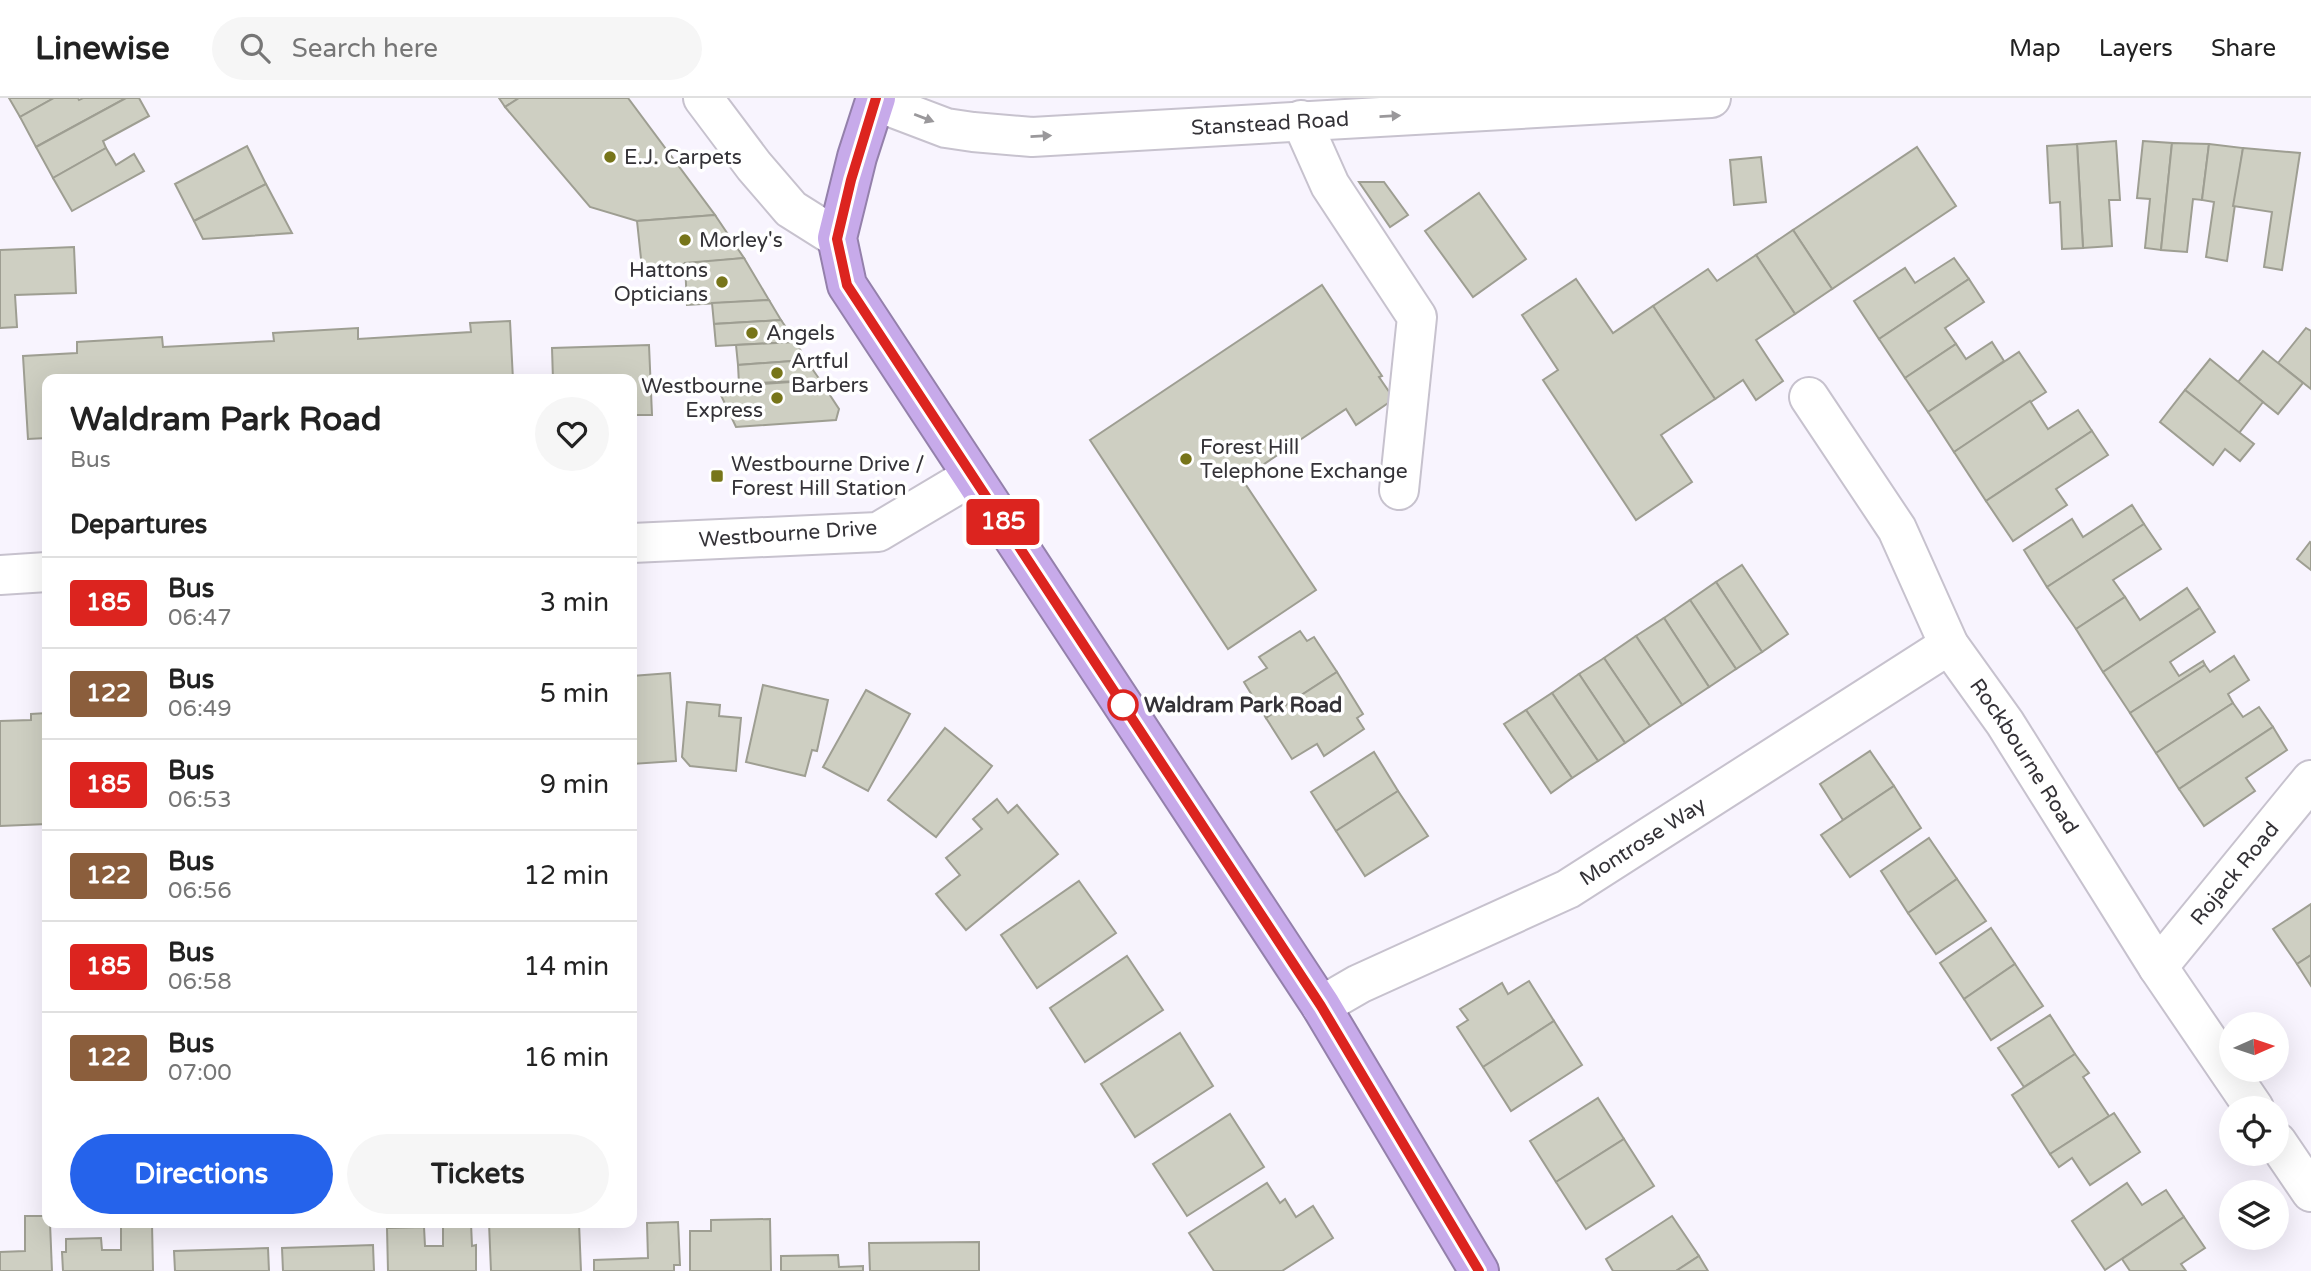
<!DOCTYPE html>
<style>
body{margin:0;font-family:"Varela Round",sans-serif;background:#f6f6f6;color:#222;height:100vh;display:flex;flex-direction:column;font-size:26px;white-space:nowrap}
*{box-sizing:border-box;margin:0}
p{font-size:23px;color:#767676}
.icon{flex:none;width:38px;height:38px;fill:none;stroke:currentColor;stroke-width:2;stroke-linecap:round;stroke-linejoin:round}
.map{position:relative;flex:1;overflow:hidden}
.drawer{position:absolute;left:42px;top:276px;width:595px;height:854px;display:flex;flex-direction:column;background:#fff;border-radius:14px;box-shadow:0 7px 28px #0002}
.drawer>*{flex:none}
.badge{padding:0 14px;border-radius:5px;font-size:24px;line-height:46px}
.needle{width:46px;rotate:87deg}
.controls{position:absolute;left:2219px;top:914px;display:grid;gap:14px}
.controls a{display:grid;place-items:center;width:70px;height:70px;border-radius:50%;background:#fff;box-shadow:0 7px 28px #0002;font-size:35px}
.map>.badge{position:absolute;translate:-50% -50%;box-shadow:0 0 0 4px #fff}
h2{padding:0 28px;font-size:26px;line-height:63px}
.round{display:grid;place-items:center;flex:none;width:74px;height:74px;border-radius:37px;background:#f6f6f6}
.overview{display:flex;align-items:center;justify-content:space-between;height:119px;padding:0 28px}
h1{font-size:33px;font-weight:700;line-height:52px}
.primary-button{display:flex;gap:14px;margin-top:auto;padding:14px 28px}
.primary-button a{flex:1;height:80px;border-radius:42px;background:#2563eb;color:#fff;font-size:28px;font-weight:700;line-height:80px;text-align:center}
.primary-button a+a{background:#f6f6f6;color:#222}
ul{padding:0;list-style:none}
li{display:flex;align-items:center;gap:21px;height:91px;padding:0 28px;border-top:2px solid #e0e0e0}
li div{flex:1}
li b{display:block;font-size:26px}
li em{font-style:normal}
li .badge{min-width:77px;font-weight:700;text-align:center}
header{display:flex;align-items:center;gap:42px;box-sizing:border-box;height:98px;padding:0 35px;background:#fff;border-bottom:2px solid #e0e0e0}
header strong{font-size:33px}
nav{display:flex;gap:38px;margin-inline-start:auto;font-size:24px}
.search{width:490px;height:63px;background:#f6f6f6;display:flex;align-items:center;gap:18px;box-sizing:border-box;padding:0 24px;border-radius:38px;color:#767676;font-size:26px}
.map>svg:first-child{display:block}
.building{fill:#cecfc2;stroke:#9e9e92;stroke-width:2}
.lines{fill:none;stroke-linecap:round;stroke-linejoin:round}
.minor-casing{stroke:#c7c2ce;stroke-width:42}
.highway-casing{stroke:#9480ab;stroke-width:42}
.minor{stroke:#fff;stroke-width:38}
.highway{stroke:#c7aaea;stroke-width:38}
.oneway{fill:#9a989b}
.line-casing{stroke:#fff;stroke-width:16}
.line{stroke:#dc241f;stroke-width:10}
.poi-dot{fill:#77751a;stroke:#fff;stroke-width:2.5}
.stop-dot{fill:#fff;stroke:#dc241f;stroke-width:3.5}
.labels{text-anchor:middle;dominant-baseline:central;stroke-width:7;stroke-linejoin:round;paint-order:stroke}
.street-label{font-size:21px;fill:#343237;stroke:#fff}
.poi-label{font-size:21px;fill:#343237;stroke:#fff;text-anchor:start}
.stop-label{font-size:21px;font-weight:bold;fill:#343237;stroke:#fff;text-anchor:start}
</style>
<header>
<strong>Linewise</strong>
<div class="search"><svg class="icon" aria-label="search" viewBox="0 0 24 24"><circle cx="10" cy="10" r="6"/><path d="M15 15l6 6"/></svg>Search here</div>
<nav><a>Map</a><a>Layers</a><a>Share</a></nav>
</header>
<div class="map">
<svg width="2311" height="1173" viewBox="0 0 2311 1173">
<rect width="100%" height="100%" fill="#f8f4fe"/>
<g class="building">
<path d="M9 0H54L20 19Z"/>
<path d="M54 0H78L79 2 83 0H126L36 49 20 19Z"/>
<path d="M126 0H139L149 18 103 43 106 50 53 80 36 49Z"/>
<path d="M499 0H519L505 9Z"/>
<path d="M519 0H628L715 117 637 123 590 109 505 9Z"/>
<path d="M2116 43 2120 102H2109L2112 148 2083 150 2077 46Z"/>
<path d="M2143 43 2172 45 2161 152 2145 150 2150 101 2137 100Z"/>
<path d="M2172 45 2209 46 2202 102 2193 101 2187 154 2161 152Z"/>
<path d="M2077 46 2083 150 2062 151 2060 104 2050 105 2047 48Z"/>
<path d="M2209 46 2243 50 2227 163 2206 159 2214 104 2202 102Z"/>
<path d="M247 48 266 86 194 123 175 86Z"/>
<path d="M1917 49 1956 108 1832 191 1793 132Z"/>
<path d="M106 50 116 67 134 56 144 73 72 113 53 80Z"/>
<path d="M2243 50 2300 55 2282 172 2264 169 2272 114 2233 108Z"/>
<path d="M1761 59 1766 104 1734 107 1730 62Z"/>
<path d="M1359 84H1384L1408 117 1390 129Z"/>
<path d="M266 86 292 135 203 141 194 123Z"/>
<path d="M1479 95 1526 161 1473 199 1425 133Z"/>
<path d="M715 117 744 160 642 170 637 123Z"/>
<path d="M1793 132 1832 191 1795 216 1756 157Z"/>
<path d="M74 149 76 195 15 197 17 229 0 230V152Z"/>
<path d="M1756 157 1795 216 1756 242 1783 283 1756 302 1743 282 1715 301 1653 208 1708 171 1717 183Z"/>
<path d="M744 160 769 202 687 207 685 165Z"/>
<path d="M1954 160 1969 181 1879 241 1854 203 1905 170 1915 185Z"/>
<path d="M1576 181 1613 235 1653 208 1715 301 1661 337 1692 384 1636 422 1543 282 1558 272 1522 217Z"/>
<path d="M1969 181 1984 204 1945 230 1956 246 1905 280 1879 241Z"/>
<path d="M1322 187 1382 278 1379 279 1394 301 1356 327 1346 311 1242 381 1316 492 1228 551 1090 342Z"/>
<path d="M769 202 781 222 714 226 712 205Z"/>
<path d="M781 222 796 244 716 248 714 226Z"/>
<path d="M510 223 513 282H47V340L28 341 23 258 77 255V244L162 239 163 249 274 243 273 235 358 230V241L471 234 470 225Z"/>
<path d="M2306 230 2311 233V291L2278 265Z"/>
<path d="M796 244 806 262 738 267 736 247Z"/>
<path d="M1992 244 2004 263 1928 314 1905 280 1956 246 1966 261Z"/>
<path d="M649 247 652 317H632V282H553L552 250Z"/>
<path d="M2263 253 2303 285 2278 316 2238 284Z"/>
<path d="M2019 254 2046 294 1954 354 1928 314Z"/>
<path d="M2210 261 2263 304 2239 335 2185 292Z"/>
<path d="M806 262 820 282 739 286 738 267Z"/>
<path d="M820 282 839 311 836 322 736 329 717 289Z"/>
<path d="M2185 292 2254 346 2240 363 2225 351 2213 367 2160 324Z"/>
<path d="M2030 303 2048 331 2078 312 2092 333 1986 403 1954 354Z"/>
<path d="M2092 333 2108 357 2056 391 2067 407 2013 443 1986 403Z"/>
<path d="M2132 407 2144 426 2047 489 2024 452 2072 421 2083 439Z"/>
<path d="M2144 426 2161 451 2113 482 2125 499 2076 531 2047 489Z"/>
<path d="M2310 444 2311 445V472L2297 461Z"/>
<path d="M1742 467 1788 536 1762 554 1716 484Z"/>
<path d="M1716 484 1762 554 1736 571 1690 502Z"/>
<path d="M2187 490 2200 510 2103 574 2076 531 2125 499 2140 522Z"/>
<path d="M1690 502 1736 571 1709 589 1664 520Z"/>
<path d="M2200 510 2215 534 2170 564 2179 578 2203 563 2205 567 2130 615 2103 574Z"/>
<path d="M1664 520 1709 589 1682 607 1636 538Z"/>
<path d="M1300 533 1307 543 1314 539 1337 574 1266 620 1244 584 1267 570 1259 559Z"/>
<path d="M1636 538 1682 607 1650 628 1604 560Z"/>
<path d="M2234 558 2249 582 2228 596 2233 605 2156 655 2130 615 2205 567 2210 574Z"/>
<path d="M1604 560 1650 628 1625 645 1579 576Z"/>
<path d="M1337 574 1363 616 1357 620 1364 631 1324 658 1317 646 1292 661 1266 620Z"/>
<path d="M670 575 676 663 632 666V578Z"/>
<path d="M1579 576 1625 645 1598 663 1552 595Z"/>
<path d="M763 587 828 602 817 653 812 652 805 678 746 664Z"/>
<path d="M866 592 910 616 868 693 823 669Z"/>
<path d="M1552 595 1598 663 1572 680 1526 612Z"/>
<path d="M687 604 720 607 719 618 741 620 736 673 690 668 682 659Z"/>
<path d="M2233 605 2243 619 2259 609 2273 629 2179 691 2156 655Z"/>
<path d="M1526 612 1572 680 1551 695 1504 626Z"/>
<path d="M47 615V726L0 728V623L31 622V616Z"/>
<path d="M2273 629 2287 652 2246 680 2255 693 2204 728 2179 691Z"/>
<path d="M945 630 992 668 936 739 888 702Z"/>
<path d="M1870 653 1894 688 1843 722 1820 686Z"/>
<path d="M1374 654 1398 693 1336 733 1311 694Z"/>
<path d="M1894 688 1921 730 1850 779 1821 737Z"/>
<path d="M1398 693 1428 738 1365 778 1336 733Z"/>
<path d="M997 701 1008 715 1017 707 1058 756 966 832 936 796 960 777 946 760 982 731 973 721Z"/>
<path d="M1929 740 1957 781 1908 815 1881 773Z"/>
<path d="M1957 781 1986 823 1936 856 1908 815Z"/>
<path d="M1079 783 1116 835 1037 890 1001 837Z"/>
<path d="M2311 806V857L2297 866 2273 831Z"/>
<path d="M1991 830 2015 866 1964 901 1940 865Z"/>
<path d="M2311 857V888L2297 866Z"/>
<path d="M1127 858 1163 912 1085 964 1050 910Z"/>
<path d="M2015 866 2043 908 1991 942 1964 901Z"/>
<path d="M1529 883 1554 923 1483 969 1457 929 1468 922 1460 911 1502 885 1508 896Z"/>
<path d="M2050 917 2075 956 2024 989 1998 950Z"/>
<path d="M1554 923 1582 967 1511 1013 1483 969Z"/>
<path d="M1180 935 1213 988 1135 1039 1101 986Z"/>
<path d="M2075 956 2089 975 2083 979 2109 1018 2050 1056 2012 997Z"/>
<path d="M1598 1000 1624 1041 1556 1084 1530 1043Z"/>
<path d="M2114 1015 2140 1054 2090 1087 2072 1060 2059 1069 2050 1056Z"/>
<path d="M1230 1016 1264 1069 1187 1118 1153 1066Z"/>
<path d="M1624 1041 1654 1088 1586 1131 1556 1084Z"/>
<path d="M1267 1085 1280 1105 1285 1101 1296 1119 1313 1108 1333 1140 1282 1173H1214L1189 1135Z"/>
<path d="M2127 1085 2142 1107 2166 1092 2184 1119 2105 1172 2072 1123Z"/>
<path d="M25 1118H47V1125H50L52 1173H0V1154L25 1153Z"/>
<path d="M1672 1118 1699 1158 1676 1173H1613L1606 1161Z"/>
<path d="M2184 1119 2205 1150 2181 1166 2186 1173H2130L2122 1161Z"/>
<path d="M770 1121 771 1173H690V1133H711V1122Z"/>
<path d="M678 1124 680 1167H674V1173H594V1162L648 1160 647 1125Z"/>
<path d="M443 1125H471L472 1148 476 1147V1173H388L387 1130 424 1129 425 1148H443Z"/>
<path d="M489 1125H579L581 1173H491Z"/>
<path d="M152 1126 153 1173H63L62 1154H66V1141L101 1140 102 1152H121V1127Z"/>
<path d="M979 1144V1173H870L869 1145Z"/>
<path d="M373 1147 374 1173H283L282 1150Z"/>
<path d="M268 1150 269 1173H175L174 1153Z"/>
<path d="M838 1157 839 1169 863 1168V1173H781V1158Z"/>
<path d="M1699 1158 1708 1173H1676Z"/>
</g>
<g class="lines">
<defs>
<g id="minor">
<path d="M703 0 754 68 791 111 837 140"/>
<path id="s1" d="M875 3 946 30 973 34 1032 39 1711 0"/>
<path d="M1301 22 1330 87 1417 219 1399 392"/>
<path id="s2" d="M1809 299 1897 431 1949 547 2005 625 2158 869 2254 1010"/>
<path d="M632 445 878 434 972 378"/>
<path d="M0 477 47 474"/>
<path id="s3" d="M2158 869 2311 682"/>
<path id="s4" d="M1321 908 1359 886 1568 791 1949 547"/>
<path d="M2277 1044 2311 1094"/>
</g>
<path id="highway" d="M876 0 857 59 837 140 847 187 1321 908 1479 1173"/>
</defs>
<use href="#minor" class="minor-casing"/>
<use href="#highway" class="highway-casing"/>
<use href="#minor" class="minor"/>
<use href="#highway" class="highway"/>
</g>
<defs><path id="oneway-solid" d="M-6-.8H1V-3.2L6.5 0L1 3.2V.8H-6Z" transform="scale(1.75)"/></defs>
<g class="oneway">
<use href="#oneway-solid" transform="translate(1390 18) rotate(-3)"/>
<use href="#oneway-solid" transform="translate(924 20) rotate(21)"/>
<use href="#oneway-solid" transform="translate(1041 38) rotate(-3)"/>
</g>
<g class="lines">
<defs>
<path id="line" d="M876 0 851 82 837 141 847 187 1321 908 1479 1173"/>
</defs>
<use href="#line" class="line-casing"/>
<use href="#line" class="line"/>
</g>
<g class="poi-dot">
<circle cx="610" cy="59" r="7"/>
<circle cx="685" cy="142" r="7"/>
<circle cx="722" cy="184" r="7"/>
<circle cx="752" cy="235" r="7"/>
<circle cx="777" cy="275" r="7"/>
<circle cx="777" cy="300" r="7"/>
<circle cx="1186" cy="361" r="7"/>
<rect x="710" y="371" width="14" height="14" rx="3.5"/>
</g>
<circle class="stop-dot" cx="1123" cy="607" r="14"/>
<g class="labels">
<g class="street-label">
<text stroke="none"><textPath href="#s1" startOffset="401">Stanstead Road</textPath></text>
<text transform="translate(788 436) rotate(-4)">Westbourne Drive</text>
<text stroke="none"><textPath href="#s2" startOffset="420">Rockbourne Road</textPath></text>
<text stroke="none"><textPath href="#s4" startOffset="362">Montrose Way</textPath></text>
<text stroke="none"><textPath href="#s3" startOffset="121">Rojack Road</textPath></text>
</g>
<g class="poi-label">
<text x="624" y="59">E.J. Carpets</text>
<text x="699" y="142">Morley's</text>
<text x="708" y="172" text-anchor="end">Hattons<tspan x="708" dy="24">Opticians</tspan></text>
<text x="766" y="235">Angels</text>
<text x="791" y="263">Artful<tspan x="791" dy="24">Barbers</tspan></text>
<text x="763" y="288" text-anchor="end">Westbourne<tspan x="763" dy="24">Express</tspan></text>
<text x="1200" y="349">Forest Hill<tspan x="1200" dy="24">Telephone Exchange</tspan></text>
<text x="731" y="366">Westbourne Drive /<tspan x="731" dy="24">Forest Hill Station</tspan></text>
</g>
<g class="stop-label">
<text x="1144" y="607">Waldram Park Road</text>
</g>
</g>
</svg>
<div class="controls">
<a><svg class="needle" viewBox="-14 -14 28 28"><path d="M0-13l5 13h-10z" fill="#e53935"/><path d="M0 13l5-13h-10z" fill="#767676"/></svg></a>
<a><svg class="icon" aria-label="locate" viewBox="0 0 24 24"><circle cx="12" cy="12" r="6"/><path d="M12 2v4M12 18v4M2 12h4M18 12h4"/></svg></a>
<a><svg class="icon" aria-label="layers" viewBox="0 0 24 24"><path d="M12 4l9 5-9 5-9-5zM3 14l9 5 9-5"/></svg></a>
</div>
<b class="badge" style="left:1003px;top:424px;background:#dc241f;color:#fff">185</b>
<section class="drawer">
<div class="overview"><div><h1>Waldram Park Road</h1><p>Bus</p></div><a class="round"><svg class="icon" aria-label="heart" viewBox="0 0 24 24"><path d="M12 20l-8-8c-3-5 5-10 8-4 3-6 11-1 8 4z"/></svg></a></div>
<h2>Departures</h2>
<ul>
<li><span class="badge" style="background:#dc241f;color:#fff">185</span><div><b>Bus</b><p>06:47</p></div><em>3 min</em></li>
<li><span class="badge" style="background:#8b5e3c;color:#fff">122</span><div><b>Bus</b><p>06:49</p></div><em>5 min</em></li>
<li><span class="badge" style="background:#dc241f;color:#fff">185</span><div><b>Bus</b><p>06:53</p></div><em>9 min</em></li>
<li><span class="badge" style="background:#8b5e3c;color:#fff">122</span><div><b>Bus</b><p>06:56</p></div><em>12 min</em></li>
<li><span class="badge" style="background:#dc241f;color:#fff">185</span><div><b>Bus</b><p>06:58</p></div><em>14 min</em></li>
<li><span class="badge" style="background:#8b5e3c;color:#fff">122</span><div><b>Bus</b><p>07:00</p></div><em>16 min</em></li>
</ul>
<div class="primary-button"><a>Directions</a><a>Tickets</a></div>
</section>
</div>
